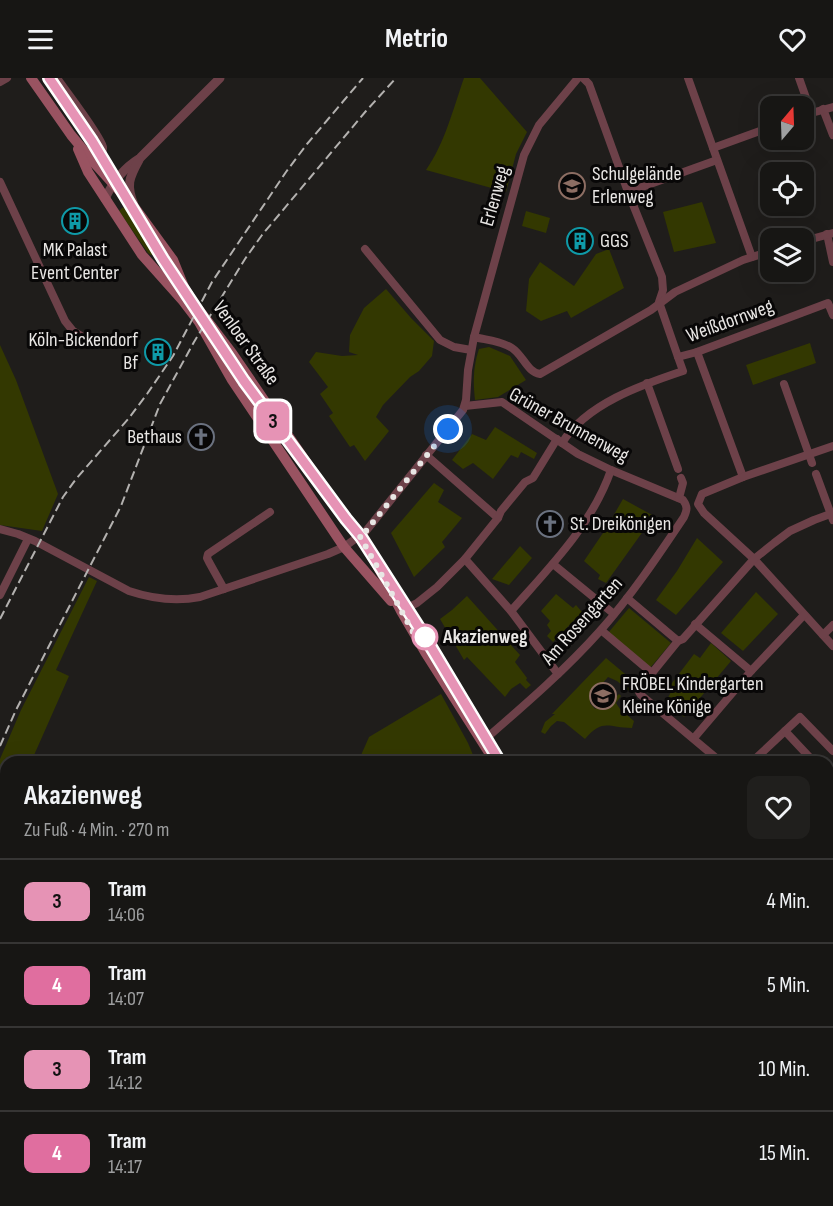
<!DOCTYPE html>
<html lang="de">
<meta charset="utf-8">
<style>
body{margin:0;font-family:"Sofia Sans Condensed",sans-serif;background:#201f1d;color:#f1f3f6;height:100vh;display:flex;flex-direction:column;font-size:22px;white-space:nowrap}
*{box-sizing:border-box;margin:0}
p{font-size:20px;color:#9e9fa0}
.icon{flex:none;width:33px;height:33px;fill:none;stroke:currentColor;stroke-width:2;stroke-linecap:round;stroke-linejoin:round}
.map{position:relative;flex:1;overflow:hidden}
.details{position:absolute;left:0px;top:678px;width:834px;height:450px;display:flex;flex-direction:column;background:#171614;border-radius:18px 18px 0 0;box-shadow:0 6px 24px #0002,0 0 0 2px #363534}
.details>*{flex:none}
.badge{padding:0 12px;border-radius:9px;font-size:21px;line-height:39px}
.needle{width:39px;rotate:19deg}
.controls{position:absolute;left:760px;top:18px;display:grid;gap:12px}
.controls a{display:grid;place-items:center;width:54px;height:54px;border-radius:12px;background:#171614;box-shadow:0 6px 24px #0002,0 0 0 2px #363534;font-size:30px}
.you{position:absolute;width:30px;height:30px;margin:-15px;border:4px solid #fff;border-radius:50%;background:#1a73e8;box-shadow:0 0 0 9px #1a73e833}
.map>.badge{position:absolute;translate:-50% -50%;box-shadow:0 0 0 3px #fff}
.round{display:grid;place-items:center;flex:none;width:63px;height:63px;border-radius:12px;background:#201f1d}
.headline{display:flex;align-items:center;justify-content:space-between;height:102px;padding:0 24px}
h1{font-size:28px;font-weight:700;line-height:45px}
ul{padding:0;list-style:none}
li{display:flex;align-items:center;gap:18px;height:84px;padding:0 24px;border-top:2px solid #363534}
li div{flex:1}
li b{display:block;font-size:22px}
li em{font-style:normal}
li .badge{min-width:66px;font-weight:700;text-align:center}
header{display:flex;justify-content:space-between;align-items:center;height:78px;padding:0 24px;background:#171614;font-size:27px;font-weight:700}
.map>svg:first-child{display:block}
.green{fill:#333801}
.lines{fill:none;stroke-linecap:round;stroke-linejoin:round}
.minor{stroke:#6d4149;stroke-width:8}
.tertiary{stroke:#6d4149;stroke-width:9}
.secondary{stroke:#995361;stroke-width:10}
.tram{stroke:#b3b1af;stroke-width:1.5}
.rail{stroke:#b3b1af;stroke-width:2;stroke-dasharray:9 4.5;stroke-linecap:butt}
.line-casing{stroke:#fff;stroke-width:14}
.line{stroke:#e693b5;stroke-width:9}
.walk{stroke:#e8e6e4;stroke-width:6;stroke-dasharray:0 10.8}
.stop-dot{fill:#fff;stroke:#e693b5;stroke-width:3}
.labels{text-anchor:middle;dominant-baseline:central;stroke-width:6;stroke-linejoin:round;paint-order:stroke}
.poi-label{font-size:20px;fill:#e8e6e4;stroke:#080707;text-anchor:start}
.street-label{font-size:20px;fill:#e8e6e4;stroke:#080707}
.stop-label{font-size:20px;font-weight:bold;fill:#e8e6e4;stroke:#080707;text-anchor:start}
</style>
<header><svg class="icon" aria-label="menu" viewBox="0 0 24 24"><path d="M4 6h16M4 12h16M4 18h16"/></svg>Metrio<svg class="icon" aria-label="heart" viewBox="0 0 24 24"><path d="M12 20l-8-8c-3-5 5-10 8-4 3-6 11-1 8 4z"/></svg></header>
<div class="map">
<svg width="833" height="1128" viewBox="0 0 833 1128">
<rect width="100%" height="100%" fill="#1f1d1b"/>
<g class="green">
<path d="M464 0H480L527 54 516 76 506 114 426 92C445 65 453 31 464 0Z"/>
<path d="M702 124 716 165 674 174 663 134Z"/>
<path d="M125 129 130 132 157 167 159 171 155 176 151 177 148 175 119 133 122 130Z"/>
<path d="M526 133 550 140 546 155 522 148Z"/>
<path d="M609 171 624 210 571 240 567 233 541 243 526 233 529 201 540 184 574 208 596 176Z"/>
<path d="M386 211 411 240 434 263 432 278 419 293 410 299 383 327 376 339 389 353 365 383 354 367 350 369 329 338 333 335 320 316 328 309 309 284 316 274 342 278 358 277 349 274 350 257 364 230Z"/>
<path d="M810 265 816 285 753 307 746 287Z"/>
<path d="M0 267 16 302 58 416 42 453 0 447Z"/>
<path d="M489 269 510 278 526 302 498 319 475 322C473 304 473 289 479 271Z"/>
<path d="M495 349 537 375 534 381 521 374 518 380 511 377 493 401 473 385 463 391 452 382 472 356 486 362Z"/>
<path d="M434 405 444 412 438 424 462 440 442 464 445 469 414 499 391 455Z"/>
<path d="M623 421 654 438 606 505 598 501 600 497 584 483 605 452Z"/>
<path d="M697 460 723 484 676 537 656 522 677 493Z"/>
<path d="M520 468 532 480 509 507 492 501Z"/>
<path d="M89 499 97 503 56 592 69 598 31 684H6V741L0 756V681L21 632Z"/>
<path d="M756 514 778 536 743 573 721 555Z"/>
<path d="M556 516 573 530 576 527 582 534 553 564 547 558 551 553 547 547 550 543 541 533Z"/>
<path d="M467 518 520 577 515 584 527 600 526 602 531 607 526 611 520 605 511 611 505 619 467 579 464 582 440 541 452 532Z"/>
<path d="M629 530 671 565 650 590 608 555Z"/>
<path d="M711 565 731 583 684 639 679 635 677 637 664 627 671 614 669 609 694 576 700 580Z"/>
<path d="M606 580 636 605 629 613 617 603 608 599 590 620V625L595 631 598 628 601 631 604 630 619 616 621 618 616 625 620 631 634 643 632 650C608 650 603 640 585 661L564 644 557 643 551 648 545 656 541 654 545 644 555 636H552Z"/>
<path d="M441 616 468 665 476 684H358L369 659Z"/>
</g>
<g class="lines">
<g class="minor">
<path d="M57 0C65 12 101 58 103 69 104 75 98 83 96 87"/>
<path d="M583 0 589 6 628 114 662 199 663 212 659 224 678 279"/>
<path d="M688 0 752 179"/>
<path d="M799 0 811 34"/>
<path d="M0 4 7 0"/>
<path d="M823 31 833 57"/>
<path d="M804 37 833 29"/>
<path d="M713 70 771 49"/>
<path d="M0 104 65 243 73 253 81 258"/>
<path d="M628 114 717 82"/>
<path d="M827 156 833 184"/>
<path d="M804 163 833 155"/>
<path d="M365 171 440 262 454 269 471 272"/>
<path d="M474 259C486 262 501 263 512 270 523 277 527 294 540 296L651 232 675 214 743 182 771 173"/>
<path d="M697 274 743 399"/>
<path d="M647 305 678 391"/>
<path d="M784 306 812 385"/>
<path d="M465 328 502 324 578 376 611 392 683 422C688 429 687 432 684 439 658 478 631 518 600 553 566 591 528 624 490 657L482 663"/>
<path d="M562 365C586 326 641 307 683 293L678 279 697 274 828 225 833 237"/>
<path d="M833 368 743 399 702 416 698 426 704 435 754 481 833 568"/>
<path d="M426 377 498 440"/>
<path d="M816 396 833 442"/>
<path d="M679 420 683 405 681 400"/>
<path d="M0 451 18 456 35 463 129 513C153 521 175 524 200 519L328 476 344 469 366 453 463 332 466 322 468 292 474 259 524 77 539 47 578 0"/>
<path d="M465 481 511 533 558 596"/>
<path d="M553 486 614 536"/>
<path d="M224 511 209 484 207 480 208 476 270 434"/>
<path d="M0 517 28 461"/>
<path d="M627 520 678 563"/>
<path d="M401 533 417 525 437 509 465 481 498 440 501 433 525 404 533 400 557 361"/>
<path d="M511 533C549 490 592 447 611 392"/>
<path d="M695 546 751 593"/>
<path d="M601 552 652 595"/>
<path d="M823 557 833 547"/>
<path d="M694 660 751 593 804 537"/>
<path d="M754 682 785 653"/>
<path d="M721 684 641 617 639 614 640 612 652 595 678 563 683 561 754 481 774 465 790 453 814 442 833 435"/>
<path d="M814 684 785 653 800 639 833 673"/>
<path d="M828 704 833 700"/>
<path d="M828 749H833"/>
<path d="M828 976 833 970"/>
</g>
<g class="tertiary">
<path d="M105 121C113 103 124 90 140 80L220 0"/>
<path d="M134 127C126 107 129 100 139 82"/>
<path d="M0 997 6 996"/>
<path d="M0 1012 6 1011"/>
<path d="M616 1122 622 1128"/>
<path d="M701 1128 705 1122"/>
</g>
<g class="secondary">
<path d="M31 0 71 57 96 87 135 130 173 182 184 209 193 224 232 275 313 394 359 457 377 487 401 533 425 574 495 684"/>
<path d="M78 71 88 94 142 177 183 223 199 244 232 302 344 469 391 523"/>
<path d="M825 1122 832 1128"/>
</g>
<path class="tram" d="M44 0 91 68"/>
<g class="rail">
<path d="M0 541 63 419 76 401 129 340 147 316 173 278 212 204 286 94 307 66 363 0"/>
<path d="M0 668 16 632 121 428 160 326 194 264 245 181 262 157 366 33 396 0"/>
</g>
</g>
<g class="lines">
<defs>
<path id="line" d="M49 0 92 63 163 181 244 303 346 441 361 459 425 559 500 684"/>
</defs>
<use href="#line" class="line-casing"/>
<use href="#line" class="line"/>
<path class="walk" d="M425 559 419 565C399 529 380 493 359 457L366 453 448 351"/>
</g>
<defs>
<symbol id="school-ring" viewBox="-11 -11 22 22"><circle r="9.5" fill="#080707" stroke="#8d6e63" stroke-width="1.5"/><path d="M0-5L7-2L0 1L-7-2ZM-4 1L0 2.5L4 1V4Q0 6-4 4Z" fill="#8d6e63"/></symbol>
<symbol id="building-ring" viewBox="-11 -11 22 22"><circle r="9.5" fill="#080707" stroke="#0f9aa8" stroke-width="1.5"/><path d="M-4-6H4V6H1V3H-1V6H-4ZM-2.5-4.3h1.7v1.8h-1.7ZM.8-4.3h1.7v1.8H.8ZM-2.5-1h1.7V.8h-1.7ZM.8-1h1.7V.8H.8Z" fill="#0f9aa8"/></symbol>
<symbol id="church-ring" viewBox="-11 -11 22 22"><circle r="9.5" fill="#080707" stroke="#6b7280" stroke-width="1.5"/><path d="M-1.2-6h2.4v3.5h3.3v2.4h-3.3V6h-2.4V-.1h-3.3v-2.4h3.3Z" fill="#6b7280"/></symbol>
</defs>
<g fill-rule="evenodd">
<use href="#school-ring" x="557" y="93" width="30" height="30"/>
<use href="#building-ring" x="60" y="128" width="30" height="30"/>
<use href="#building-ring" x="565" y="148" width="30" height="30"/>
<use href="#building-ring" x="143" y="259" width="30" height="30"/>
<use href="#church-ring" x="186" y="344" width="30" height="30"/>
<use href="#church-ring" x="535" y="431" width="30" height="30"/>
<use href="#school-ring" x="588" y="603" width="30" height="30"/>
</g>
<circle class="stop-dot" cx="425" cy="559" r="12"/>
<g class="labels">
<g class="poi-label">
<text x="592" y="96">Schulgelände<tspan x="592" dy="23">Erlenweg</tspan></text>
<text x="600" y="163">GGS</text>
<text x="75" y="172" text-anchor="middle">MK Palast<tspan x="75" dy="23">Event Center</tspan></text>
<text x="138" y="262" text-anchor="end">Köln-Bickendorf<tspan x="138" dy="23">Bf</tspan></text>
<text x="182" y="359" text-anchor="end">Bethaus</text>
<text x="570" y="446">St. Dreikönigen</text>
<text x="622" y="606">FRÖBEL Kindergarten<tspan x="622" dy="23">Kleine Könige</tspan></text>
</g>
<g class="street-label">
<text transform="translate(495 118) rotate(-74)">Erlenweg</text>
<text transform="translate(730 243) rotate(-20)">Weißdornweg</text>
<text transform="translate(246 265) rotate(54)">Venloer Straße</text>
<text transform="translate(569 347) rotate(29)">Grüner Brunnenweg</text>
<text transform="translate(582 543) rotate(-48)">Am Rosengarten</text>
</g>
<g class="stop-label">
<text x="443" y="559">Akazienweg</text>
</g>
</g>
</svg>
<div class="controls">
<a><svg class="needle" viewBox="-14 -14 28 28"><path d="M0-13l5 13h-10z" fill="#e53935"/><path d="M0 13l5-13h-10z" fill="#9e9fa0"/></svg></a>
<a><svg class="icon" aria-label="locate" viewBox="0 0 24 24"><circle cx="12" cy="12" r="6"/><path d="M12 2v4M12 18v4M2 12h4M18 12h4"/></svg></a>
<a><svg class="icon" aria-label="layers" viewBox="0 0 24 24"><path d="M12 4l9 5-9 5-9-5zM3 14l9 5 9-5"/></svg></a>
</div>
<div class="you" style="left:448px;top:351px"></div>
<b class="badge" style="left:273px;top:343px;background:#e693b5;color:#111">3</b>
<section class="details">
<div class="headline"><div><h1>Akazienweg</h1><p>Zu Fuß · 4 Min. · 270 m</p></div><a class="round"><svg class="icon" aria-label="heart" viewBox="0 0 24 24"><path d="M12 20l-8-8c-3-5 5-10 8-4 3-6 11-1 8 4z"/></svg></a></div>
<ul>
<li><span class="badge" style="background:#e693b5;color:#111">3</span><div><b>Tram</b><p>14:06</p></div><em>4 Min.</em></li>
<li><span class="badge" style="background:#e06e9f;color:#fff">4</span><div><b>Tram</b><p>14:07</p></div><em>5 Min.</em></li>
<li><span class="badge" style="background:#e693b5;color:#111">3</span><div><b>Tram</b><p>14:12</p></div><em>10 Min.</em></li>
<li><span class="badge" style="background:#e06e9f;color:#fff">4</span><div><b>Tram</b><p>14:17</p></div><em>15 Min.</em></li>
</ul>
</section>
</div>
